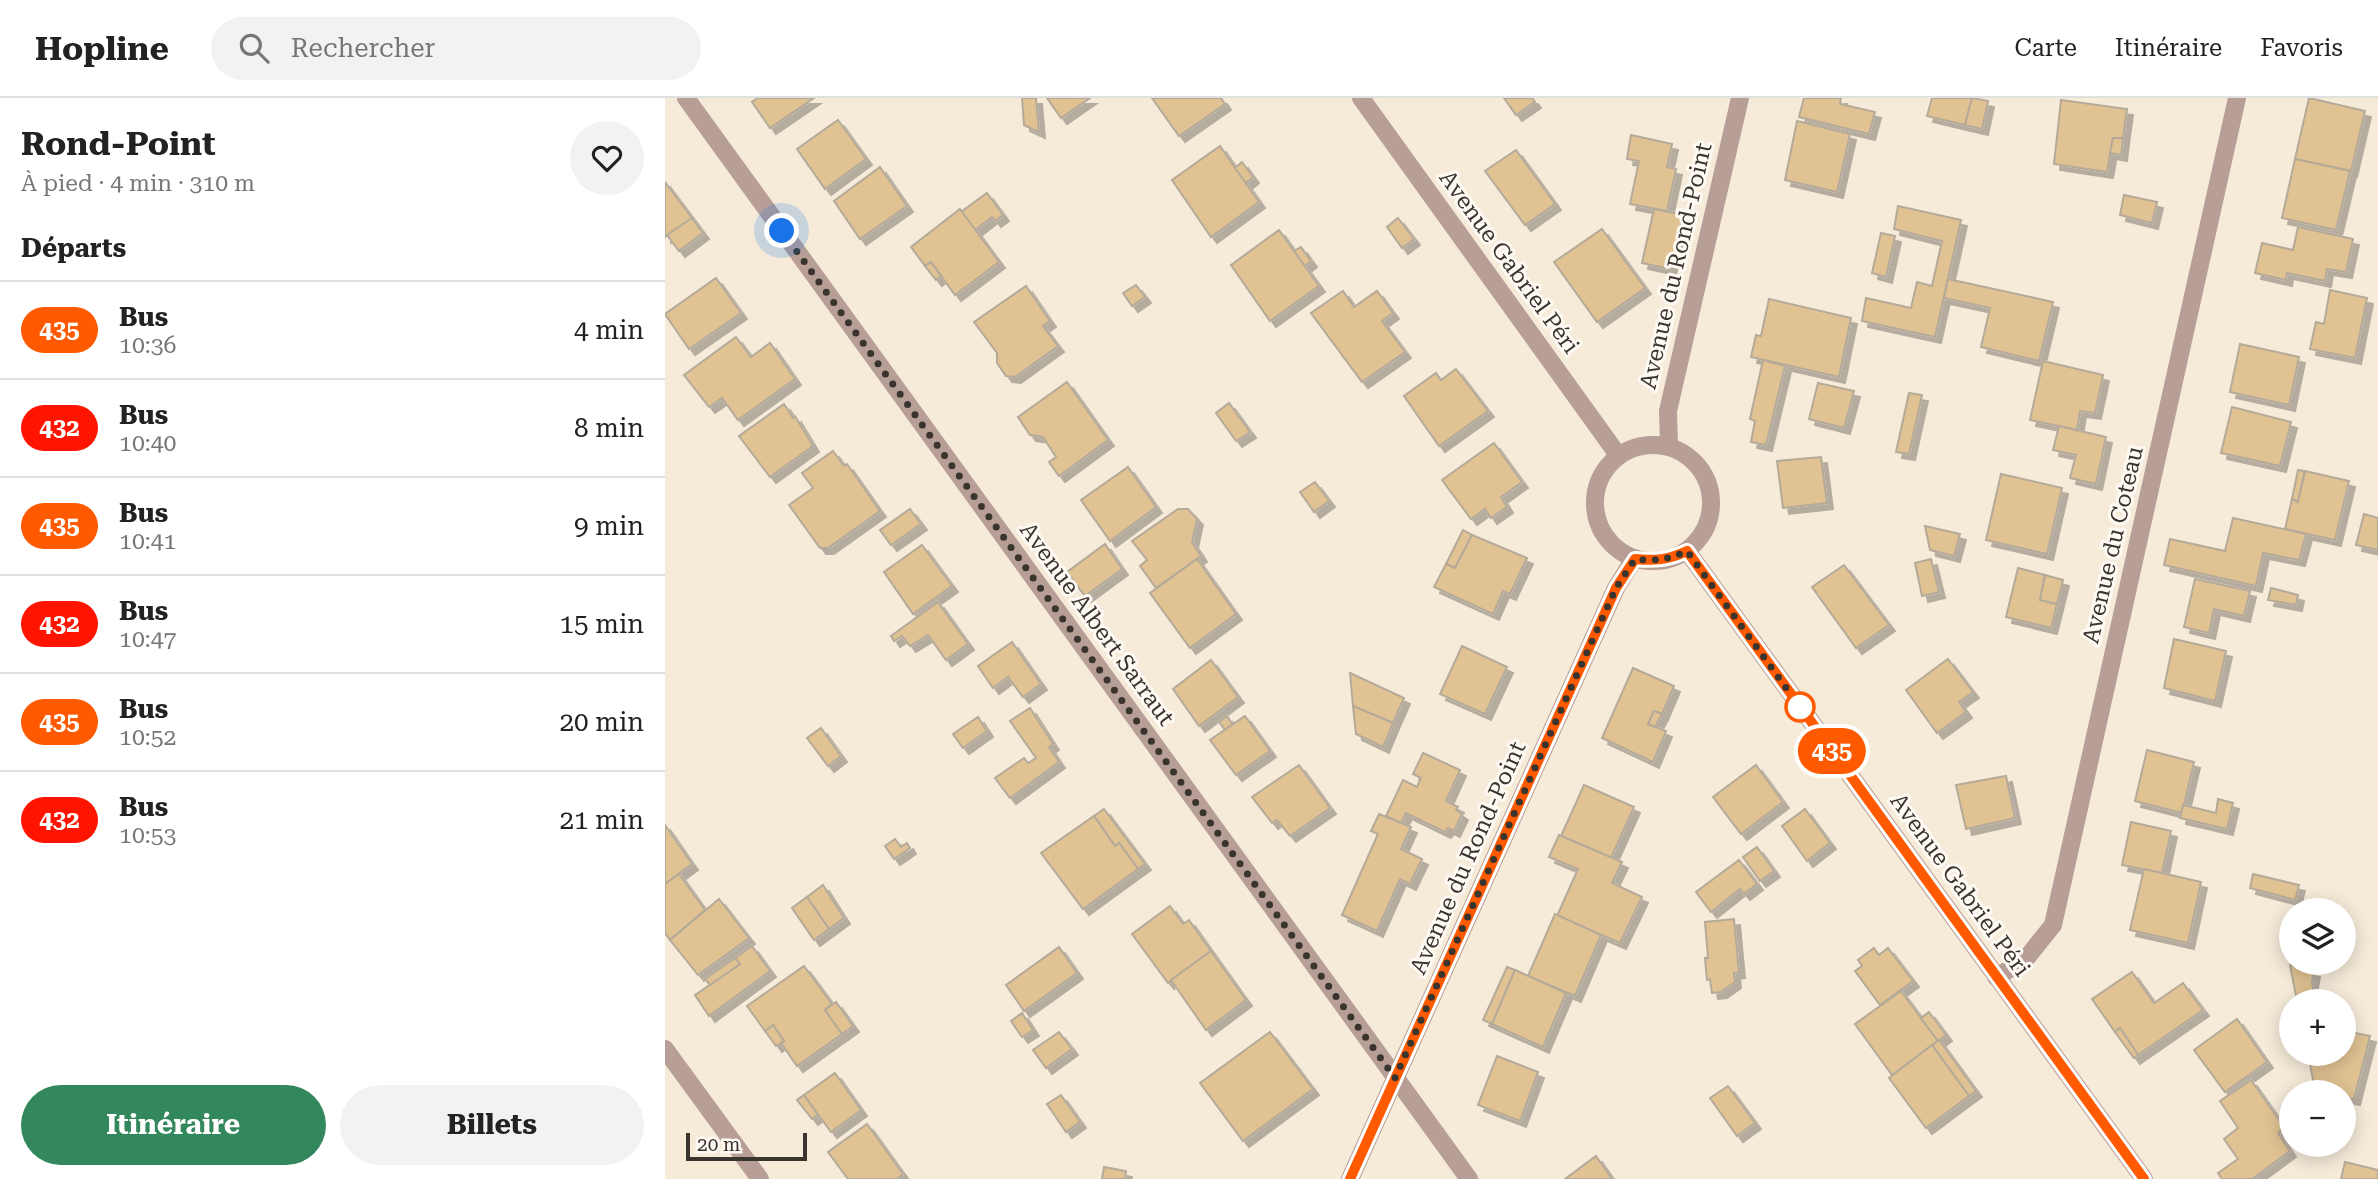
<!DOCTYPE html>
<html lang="fr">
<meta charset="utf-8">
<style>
body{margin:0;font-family:"Roboto Serif",serif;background:#f2f2f2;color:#222;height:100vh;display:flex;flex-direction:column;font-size:26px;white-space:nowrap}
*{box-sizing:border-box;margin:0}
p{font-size:23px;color:#767676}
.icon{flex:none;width:38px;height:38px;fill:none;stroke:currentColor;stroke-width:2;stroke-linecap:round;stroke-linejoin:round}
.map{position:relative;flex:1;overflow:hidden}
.details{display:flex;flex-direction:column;background:#fff;width:665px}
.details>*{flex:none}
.badge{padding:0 14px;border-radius:23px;font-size:24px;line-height:46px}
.fabs{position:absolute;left:1614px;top:800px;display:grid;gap:14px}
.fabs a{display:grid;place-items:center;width:77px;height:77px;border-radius:50%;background:#fff;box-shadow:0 4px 18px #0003;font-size:35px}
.scale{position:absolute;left:21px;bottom:18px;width:121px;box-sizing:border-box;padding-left:7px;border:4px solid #39352e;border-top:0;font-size:19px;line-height:24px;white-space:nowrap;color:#39352e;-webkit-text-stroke:5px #fef9f2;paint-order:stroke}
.you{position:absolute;width:35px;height:35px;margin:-18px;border:5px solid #fff;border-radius:50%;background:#1a73e8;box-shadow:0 0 0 10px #1a73e833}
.map>.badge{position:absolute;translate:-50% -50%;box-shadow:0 0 0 4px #fff}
h2{padding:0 21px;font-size:26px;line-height:63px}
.round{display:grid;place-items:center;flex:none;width:74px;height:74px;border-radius:37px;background:#f2f2f2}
.headline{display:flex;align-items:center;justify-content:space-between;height:119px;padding:0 21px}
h1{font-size:33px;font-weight:700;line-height:52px}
.cta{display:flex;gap:14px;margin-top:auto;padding:14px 21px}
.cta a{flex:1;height:80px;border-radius:42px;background:#32885c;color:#fff;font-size:28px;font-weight:700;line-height:80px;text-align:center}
.cta a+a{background:#f2f2f2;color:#222}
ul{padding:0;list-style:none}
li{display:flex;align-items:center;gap:21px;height:98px;padding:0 21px;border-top:2px solid #e0e0e0}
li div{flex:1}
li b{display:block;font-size:26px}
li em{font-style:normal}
li .badge{min-width:77px;font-weight:700;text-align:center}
header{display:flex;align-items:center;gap:42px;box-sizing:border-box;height:98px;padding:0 35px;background:#fff;border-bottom:2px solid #e0e0e0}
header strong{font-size:33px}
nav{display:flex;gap:38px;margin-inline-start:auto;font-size:24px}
.search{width:490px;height:63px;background:#f2f2f2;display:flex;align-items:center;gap:18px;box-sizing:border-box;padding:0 24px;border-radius:38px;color:#767676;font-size:26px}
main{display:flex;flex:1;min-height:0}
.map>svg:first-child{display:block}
.building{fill:#e1c393;stroke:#b5aa99;stroke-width:2;filter:url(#shadow)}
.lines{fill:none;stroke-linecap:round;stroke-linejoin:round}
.minor{stroke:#b79e96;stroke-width:18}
.line-casing{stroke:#fff;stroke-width:16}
.line{stroke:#ff5a00;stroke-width:10}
.walk{stroke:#39352e;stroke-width:7;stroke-dasharray:0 12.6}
.stop-dot{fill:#fff;stroke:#ff5a00;stroke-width:3.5}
.labels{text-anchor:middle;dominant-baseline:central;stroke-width:6;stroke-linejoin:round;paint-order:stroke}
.street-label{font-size:23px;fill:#39352e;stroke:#fef9f2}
</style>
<header>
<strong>Hopline</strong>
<div class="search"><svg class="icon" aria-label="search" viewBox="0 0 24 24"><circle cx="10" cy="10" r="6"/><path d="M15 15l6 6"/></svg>Rechercher</div>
<nav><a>Carte</a><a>Itinéraire</a><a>Favoris</a></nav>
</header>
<main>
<section class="details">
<div class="headline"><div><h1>Rond-Point</h1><p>À pied · 4 min · 310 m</p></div><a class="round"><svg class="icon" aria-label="heart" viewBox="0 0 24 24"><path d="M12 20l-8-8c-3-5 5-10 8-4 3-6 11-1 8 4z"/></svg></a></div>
<h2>Départs</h2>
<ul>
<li><span class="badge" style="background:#ff5a00;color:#fff">435</span><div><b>Bus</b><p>10:36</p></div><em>4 min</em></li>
<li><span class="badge" style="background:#ff1400;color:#fff">432</span><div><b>Bus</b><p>10:40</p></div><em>8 min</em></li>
<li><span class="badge" style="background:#ff5a00;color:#fff">435</span><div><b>Bus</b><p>10:41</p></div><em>9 min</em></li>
<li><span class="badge" style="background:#ff1400;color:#fff">432</span><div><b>Bus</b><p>10:47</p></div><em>15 min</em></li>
<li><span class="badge" style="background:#ff5a00;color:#fff">435</span><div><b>Bus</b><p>10:52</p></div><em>20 min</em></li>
<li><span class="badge" style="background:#ff1400;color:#fff">432</span><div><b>Bus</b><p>10:53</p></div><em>21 min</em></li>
</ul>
<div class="cta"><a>Itinéraire</a><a>Billets</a></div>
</section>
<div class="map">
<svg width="1713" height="1081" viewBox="0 0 1713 1081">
<defs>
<filter id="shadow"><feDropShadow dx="6" dy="6" stdDeviation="0" flood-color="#0004"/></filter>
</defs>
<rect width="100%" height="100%" fill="#f6ebd9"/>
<g class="building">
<path d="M92 0H149L105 30 87 4Z"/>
<path d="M357 0H371L374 34 359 27Z"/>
<path d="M382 0H425L396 20Z"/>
<path d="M487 0H556L560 6 514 38Z"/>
<path d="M839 0H867L870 4 851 17Z"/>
<path d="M1139 0H1176L1175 6 1210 14 1204 36 1134 19Z"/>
<path d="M1267 0H1307L1300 27 1262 18Z"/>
<path d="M1307 0 1323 3 1317 31 1300 27Z"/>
<path d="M1644 0 1700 13 1686 73 1630 61Z"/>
<path d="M1396 2 1462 11 1458 40H1448L1442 74 1389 66Z"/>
<path d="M173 22 201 61 160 91 132 51Z"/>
<path d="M1132 23 1185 36 1172 94 1120 82Z"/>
<path d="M966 37 1007 46 1002 69 1011 71 1002 113 965 106 974 63 962 61Z"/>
<path d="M1448 40H1458L1456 57 1445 55Z"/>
<path d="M555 48 594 104 546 139 507 82Z"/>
<path d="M851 52 890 106 860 127 820 73Z"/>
<path d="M1630 61 1685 73 1671 132 1617 120Z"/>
<path d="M577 64 588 79 581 85 570 70Z"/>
<path d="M215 69 242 108 195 141 169 103Z"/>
<path d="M0 84 27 120 0 139Z"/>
<path d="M322 95 338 117 330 123 327 119 310 132 296 114Z"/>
<path d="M1459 97 1492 104 1487 125 1455 117Z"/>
<path d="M1233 108 1296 122 1270 239 1197 223 1201 200 1246 210 1252 184 1267 188 1277 143 1229 131Z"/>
<path d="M295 111 334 164 290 197 266 164 260 168 246 149Z"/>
<path d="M989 111 1018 117 1005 171 977 165Z"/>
<path d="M27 120 38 135 14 153 2 137Z"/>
<path d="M733 120 749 141 737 150 722 129Z"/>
<path d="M1633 129 1688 141 1681 174 1662 171 1660 183 1622 175 1621 182 1590 175 1597 145 1628 152Z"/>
<path d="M937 131 980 190 932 224 889 164Z"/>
<path d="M614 132 654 188 605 223 566 167Z"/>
<path d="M1216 135 1230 138 1221 179 1207 175Z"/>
<path d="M636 149 646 163 640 168 629 153Z"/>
<path d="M266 164 276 178 271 182 260 168Z"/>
<path d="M51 180 76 215 24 251 0 216Z"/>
<path d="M1283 181 1388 204 1374 263 1316 249 1325 210 1279 200Z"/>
<path d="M471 187 480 199 467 208 458 195Z"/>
<path d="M361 188 385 223 378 228 393 248 350 279 341 278 332 265V255L309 224Z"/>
<path d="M1665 192 1702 200 1690 260 1645 251 1651 224 1659 226Z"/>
<path d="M678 193 689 209 712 193 728 215 717 223 740 254 697 284 646 215Z"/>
<path d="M1104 201 1186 220 1174 279 1086 259 1091 237 1096 238Z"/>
<path d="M71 239 86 259 105 245 130 281 73 322 57 300 44 309 19 277Z"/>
<path d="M1575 246 1634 259 1624 307 1565 294Z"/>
<path d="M1098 262 1120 268 1101 347 1086 344 1090 323 1085 321Z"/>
<path d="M1378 263 1438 277 1430 315 1415 313 1412 332 1365 322Z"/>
<path d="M791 271 823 313 774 348 739 298 771 275 776 282Z"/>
<path d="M402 284 443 342 394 378 384 364 391 359 378 339 365 337 353 319Z"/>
<path d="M1153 285 1189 293 1179 330 1144 321Z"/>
<path d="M1244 295 1257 297 1244 356 1231 354Z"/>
<path d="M564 305 585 334 571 343 551 315Z"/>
<path d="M119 306 128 320 130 318 148 348 105 379 74 338Z"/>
<path d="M1567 309 1626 324 1615 368 1556 355Z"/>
<path d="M1394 328 1441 339 1431 386 1405 380 1411 357 1388 352Z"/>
<path d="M829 345 857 384 836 399 842 409 826 420 820 411 806 421 777 382Z"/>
<path d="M168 353 179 368 182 366 215 413 163 450H155L124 407 148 390 137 375Z"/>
<path d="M1156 359 1162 405 1118 410 1112 363Z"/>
<path d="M463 369 491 409 445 443 416 402Z"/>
<path d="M1633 372 1640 373 1633 404 1627 401Z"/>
<path d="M1640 373 1684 383 1670 442 1620 431 1627 401 1633 404Z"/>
<path d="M1336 376 1397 390 1382 456 1321 442Z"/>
<path d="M650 384 664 403 649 414 635 394Z"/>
<path d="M245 411 256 426 226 447 215 432Z"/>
<path d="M513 411H523L532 421 527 444 536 458 491 490 475 468 482 462 467 443Z"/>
<path d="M1699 416 1713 420V452L1691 447Z"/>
<path d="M1568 420 1641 436 1634 462 1598 455 1591 488 1499 467 1505 441 1560 453Z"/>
<path d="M1260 428 1295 436 1289 458 1265 452Z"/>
<path d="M798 432 807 437 790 470 781 466Z"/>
<path d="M807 437 862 460 845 496 838 493 828 516 769 489 781 466 790 470Z"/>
<path d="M440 446 457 471 420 498 402 474Z"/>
<path d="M257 447 287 488 248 516 219 474Z"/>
<path d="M532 461 571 516 525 550 485 495Z"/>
<path d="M1266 461 1274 494 1257 498 1250 465Z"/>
<path d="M1179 467 1224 527 1191 550 1147 489Z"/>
<path d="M1353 470 1380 477 1375 502 1392 506 1386 530 1341 519Z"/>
<path d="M1380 477 1398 482 1392 506 1375 502Z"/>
<path d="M1530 481 1585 493 1579 518 1549 511 1544 535 1519 529Z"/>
<path d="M1606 490 1633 497 1631 507 1603 502Z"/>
<path d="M273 504 303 546 281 562 263 537 245 548 237 538 229 543 226 538Z"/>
<path d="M1509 541 1561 553 1550 603 1499 590Z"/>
<path d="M347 544 376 586 358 599 343 579 328 590 313 568Z"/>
<path d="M797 548 842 569 820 616 775 596Z"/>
<path d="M1283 561 1308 594 1294 604 1301 614 1272 635 1241 592Z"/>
<path d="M546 562 573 599 534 628 508 591Z"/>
<path d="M968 570 1009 588 997 616 989 613 983 626 1001 633 988 664 937 640Z"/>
<path d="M685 575 739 600 728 625 688 608Z"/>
<path d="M688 608 728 625 718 649 691 636Z"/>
<path d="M365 610 388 646 384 649 394 664 345 700 330 680 359 660 363 665 371 660 345 623Z"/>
<path d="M989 613 997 616 990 629 983 626Z"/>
<path d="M562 618 568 627 560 632 554 624Z"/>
<path d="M580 618 605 653 571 677 545 642Z"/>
<path d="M313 619 322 633 298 650 288 636Z"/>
<path d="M156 630 176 658 163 668 142 640Z"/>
<path d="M1482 652 1529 664 1517 715 1470 703Z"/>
<path d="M758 655 795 672 781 703 793 709 791 712 797 716 789 733 783 730 780 734 741 715 736 725 721 718 738 682 752 689 756 680 748 676Z"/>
<path d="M634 667 665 710 625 738 612 722 607 725 587 699Z"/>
<path d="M1091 667 1118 704 1076 736 1048 699Z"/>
<path d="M1341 678 1350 720 1301 731 1291 687Z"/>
<path d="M919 687 969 709 946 760 896 738Z"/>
<path d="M1553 701 1568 705 1562 731 1515 720 1518 707 1551 715Z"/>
<path d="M439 711 480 766 473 771 454 745 450 748 429 718Z"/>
<path d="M1140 711 1165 745 1142 763 1117 728Z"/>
<path d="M714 716 746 729 736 751 757 761 745 786 735 781 712 833 677 817 713 736 706 733Z"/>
<path d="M429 718 450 748 454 745 473 771 418 811 376 755Z"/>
<path d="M1466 724 1506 733 1497 775 1457 767Z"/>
<path d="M0 727 27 766 0 786Z"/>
<path d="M894 737 957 764 947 785 977 799 955 845 892 818 913 771 884 759Z"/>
<path d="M230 741 236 749 242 745 245 750 229 761 220 748Z"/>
<path d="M1092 749 1109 773 1095 783 1078 759Z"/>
<path d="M1074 762 1092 786 1079 796 1075 791 1046 814 1031 794Z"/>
<path d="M1479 771 1536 784 1523 845 1465 832Z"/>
<path d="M14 776 40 812 5 842 0 835V786Z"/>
<path d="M1588 776 1634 787 1630 802 1585 790Z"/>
<path d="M158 787 179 820 164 831 142 799Z"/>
<path d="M142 799 164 831 149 842 127 810Z"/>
<path d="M54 801 84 840 33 877 5 842Z"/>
<path d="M505 808 518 826 524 822 546 853 503 885 467 836Z"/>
<path d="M890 816 936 837 910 898 863 878Z"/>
<path d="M1069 821 1074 874 1069 875 1070 884 1056 894 1047 895 1045 881 1042 882 1040 860H1043L1040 824Z"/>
<path d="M87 848 105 873 44 918 30 897 75 866 70 860Z"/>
<path d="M394 849 412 875 359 913 341 887Z"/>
<path d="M1209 850 1214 857 1223 850 1248 883 1215 907 1190 873 1197 868 1193 862Z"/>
<path d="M546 853 581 902 541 932 506 882Z"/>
<path d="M70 860 75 866 45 887 40 881Z"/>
<path d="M1625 867 1649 873 1647 884 1650 903H1632Z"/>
<path d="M139 868 167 906 160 912 177 936 132 968 116 945 119 943 108 927 100 933 82 908Z"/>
<path d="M842 869 850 872 827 926 818 922Z"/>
<path d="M850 872 901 895 878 949 827 926Z"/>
<path d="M1467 874 1489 905 1518 885 1538 912 1473 957 1455 930 1450 934 1427 901Z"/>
<path d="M1236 893 1273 943 1227 977 1190 926Z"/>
<path d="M171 904 188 928 177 936 160 912Z"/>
<path d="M1264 914 1281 937 1273 943 1256 920Z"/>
<path d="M357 915 368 932 357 939 346 923Z"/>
<path d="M1572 921 1602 964 1560 994 1529 952Z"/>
<path d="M108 927 119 943 111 948 100 933Z"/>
<path d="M1678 927 1681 928 1680 933 1705 938 1689 1001 1678 999V994L1650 992 1643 956H1678Z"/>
<path d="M1455 930 1473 957 1469 960 1450 934Z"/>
<path d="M394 934 407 951 381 970 368 952Z"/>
<path d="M605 934 648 991 578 1043 535 985Z"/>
<path d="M1274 942 1311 993 1304 998 1267 947Z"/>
<path d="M1267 947 1304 998 1261 1030 1224 980Z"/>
<path d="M832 958 873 974 855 1023 813 1007Z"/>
<path d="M170 975 196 1012 166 1034 139 997Z"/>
<path d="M1586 982 1619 1029 1613 1035 1625 1053 1587 1081H1557L1553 1075 1573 1061 1559 1041 1573 1030 1555 1003Z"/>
<path d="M1063 988 1090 1025 1072 1038 1045 1000Z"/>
<path d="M139 997 153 1017 147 1021 132 1002Z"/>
<path d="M396 997 415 1024 401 1034 382 1006Z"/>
<path d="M202 1026 238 1076 232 1081H183L163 1054Z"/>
<path d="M931 1058 947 1081H900Z"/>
<path d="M1680 1064 1713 1072V1081H1676Z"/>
<path d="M439 1069 461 1073 460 1081H437Z"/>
</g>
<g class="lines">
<g class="minor">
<path d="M21 0 804 1081"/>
<path d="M696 0 953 357"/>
<circle cx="988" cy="405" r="58"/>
<path d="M1004 348 1003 313 1075 0"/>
<path d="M1022 453 1479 1081"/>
<path d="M1331 879 1360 862 1388 827 1572 0"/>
<path d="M0 951 95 1081"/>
<path d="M685 1081 951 490 969 461"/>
</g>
</g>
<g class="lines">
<defs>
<path id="line" d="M685 1081 951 490 970 461C990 463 1003 462 1022 453L1479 1081"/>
</defs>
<use href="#line" class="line-casing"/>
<use href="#line" class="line"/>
<path class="walk" d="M117 133 730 980 951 490 970 461C990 463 1003 462 1022 453L1135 609"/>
</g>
<circle class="stop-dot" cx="1135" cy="609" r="14"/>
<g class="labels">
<g class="street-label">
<text transform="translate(844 164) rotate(54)">Avenue Gabriel Péri</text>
<text transform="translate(1011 168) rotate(-77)">Avenue du Rond-Point</text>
<text transform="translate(1448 447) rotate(-77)">Avenue du Coteau</text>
<text transform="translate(432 526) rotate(54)">Avenue Albert Sarraut</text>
<text transform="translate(803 760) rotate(-66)">Avenue du Rond-Point</text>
<text transform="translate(1295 787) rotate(54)">Avenue Gabriel Péri</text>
</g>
</g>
</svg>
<div class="fabs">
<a><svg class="icon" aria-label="layers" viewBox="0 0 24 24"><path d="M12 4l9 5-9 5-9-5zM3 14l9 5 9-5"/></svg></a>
<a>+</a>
<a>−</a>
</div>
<div class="scale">20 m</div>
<div class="you" style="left:117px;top:133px"></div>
<b class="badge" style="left:1167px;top:653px;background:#ff5a00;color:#fff">435</b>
</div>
</main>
